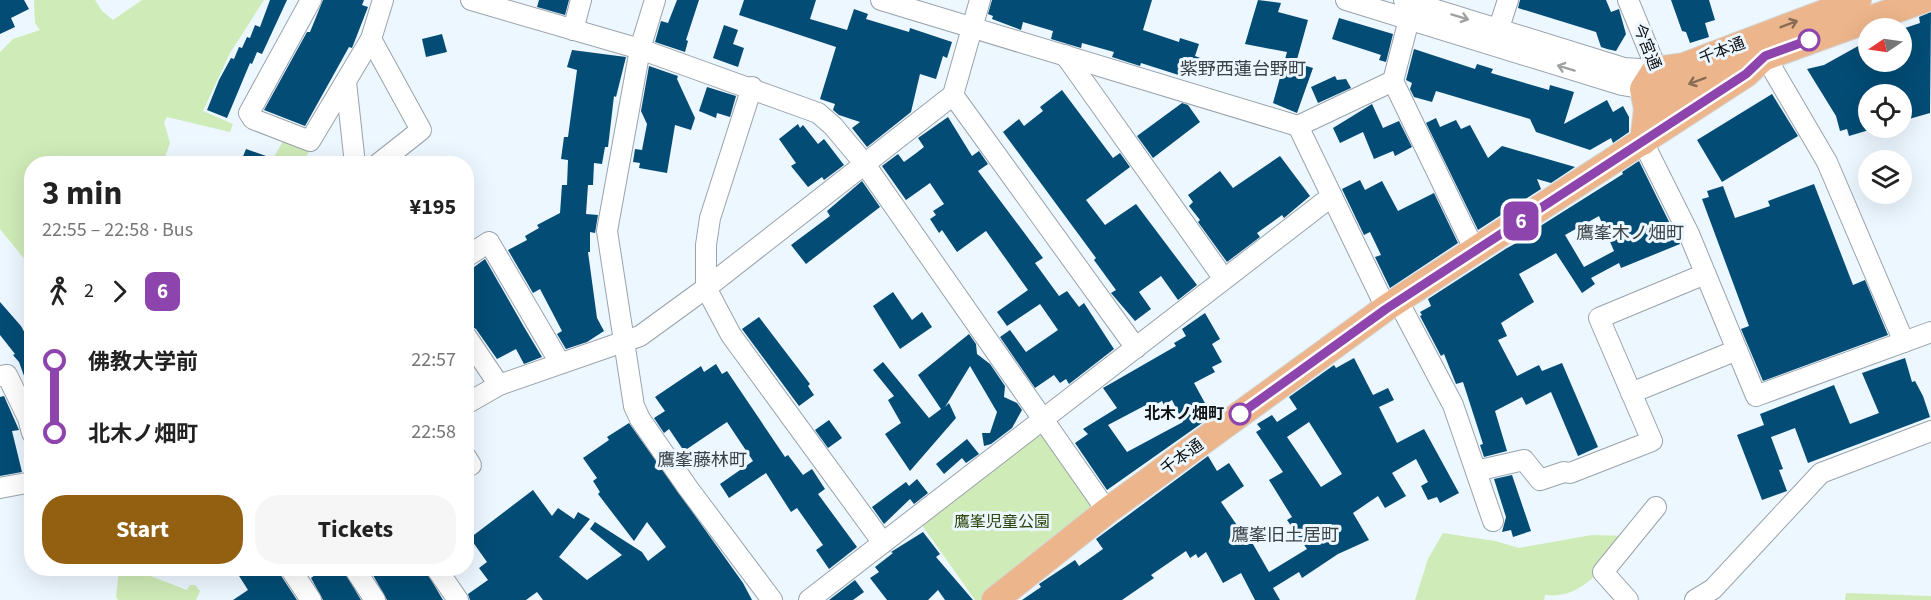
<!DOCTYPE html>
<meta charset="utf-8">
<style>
body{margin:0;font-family:"Source Sans 3","Noto Sans JP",sans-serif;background:#f6f6f6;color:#222;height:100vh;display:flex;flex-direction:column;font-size:22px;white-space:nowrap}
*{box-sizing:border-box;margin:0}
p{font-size:20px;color:#767676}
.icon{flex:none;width:33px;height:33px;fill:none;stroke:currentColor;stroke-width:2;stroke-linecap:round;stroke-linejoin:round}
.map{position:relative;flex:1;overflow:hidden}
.sheet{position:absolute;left:24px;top:156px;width:450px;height:420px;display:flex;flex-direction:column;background:#fff;border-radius:24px;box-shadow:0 6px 24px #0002}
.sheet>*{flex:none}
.badge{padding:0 12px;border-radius:9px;font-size:21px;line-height:39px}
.needle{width:39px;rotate:257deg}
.controls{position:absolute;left:1858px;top:18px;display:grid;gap:12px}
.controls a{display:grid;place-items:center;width:54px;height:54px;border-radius:50%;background:#fff;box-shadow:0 6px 24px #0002;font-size:30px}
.map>.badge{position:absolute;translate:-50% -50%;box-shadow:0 0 0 3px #fff}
.legs{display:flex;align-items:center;gap:9px;height:66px;padding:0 18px;font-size:20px}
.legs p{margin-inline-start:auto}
.headline{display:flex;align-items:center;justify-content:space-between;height:102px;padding:0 18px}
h1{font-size:33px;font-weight:700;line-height:45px}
.button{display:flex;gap:12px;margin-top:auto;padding:12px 18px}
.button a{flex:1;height:69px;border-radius:24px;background:#936012;color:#fff;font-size:24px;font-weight:700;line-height:69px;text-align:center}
.button a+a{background:#f6f6f6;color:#222}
ul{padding:0 18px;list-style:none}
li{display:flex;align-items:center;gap:21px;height:72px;font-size:22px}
li i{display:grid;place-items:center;width:9px;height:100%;margin:0 8px;background:currentColor}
li i::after{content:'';width:15px;height:15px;margin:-8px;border:4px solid;border-radius:50%;background:#fff}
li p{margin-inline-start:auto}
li:first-child i{background:linear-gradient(#0000 50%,currentColor 0)}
li:last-child i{background:linear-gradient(currentColor 50%,#0000 0)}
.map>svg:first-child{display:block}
.green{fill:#cfebb7}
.building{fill:#034c75;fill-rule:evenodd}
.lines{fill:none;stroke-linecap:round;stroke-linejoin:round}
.minor-casing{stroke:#9aa3ab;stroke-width:22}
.major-casing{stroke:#d4d4d5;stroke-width:28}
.minor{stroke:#fff;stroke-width:20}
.major{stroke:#ecb58b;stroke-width:26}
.oneway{stroke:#9fa0a1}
.oneway2{stroke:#896c56}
.line-1-casing{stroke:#fff;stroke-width:14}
.line-1{stroke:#8e44ad;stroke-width:9}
.stop-1-dot{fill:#fff;stroke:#8e44ad;stroke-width:3}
.labels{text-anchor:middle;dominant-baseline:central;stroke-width:6;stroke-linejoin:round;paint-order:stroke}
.street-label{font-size:16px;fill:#0f1215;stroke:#edf7ff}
.stop-label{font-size:16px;font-weight:bold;fill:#0f1215;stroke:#edf7ff;text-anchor:end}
.park-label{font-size:16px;fill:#2b450a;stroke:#edf7ff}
.neighbourhood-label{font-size:18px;fill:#3b4349;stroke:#edf7ff}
</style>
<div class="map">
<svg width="1931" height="600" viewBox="0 0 1931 600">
<rect width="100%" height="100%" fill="#edf7ff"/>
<g class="green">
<path d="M34 0H95L102 11 113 20 142 0H264L230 53 203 111 233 124 230 132 167 117 164 122 170 143 163 163 32 164 31 267 0 229V52L13 39 40 30 35 23Z"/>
<path d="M283 141 310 150 302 163 270 164Z"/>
<path d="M1040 431 1094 506 988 600H975L919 521Z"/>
<path d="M1443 533 1495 541 1519 548 1592 535 1628 536C1607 563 1584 600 1545 595L1544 600H1415L1428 559Z"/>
<path d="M119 569H132L187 590 190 585H195L200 591 196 600H118L116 597Z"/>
<path d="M1846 593 1931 596V600H1845Z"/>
</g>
<g class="building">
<path d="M0 0H24L29 9 11 18 15 27 0 34Z"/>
<path d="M270 0H287L262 54 257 52 252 64 250 63 227 118 207 110 219 80 231 58 234 59 239 47 242 48 247 37 250 38 255 25 260 27Z"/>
<path d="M323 0H364L362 5 368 7 352 48 349 47 305 126 264 110 307 32H310Z"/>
<path d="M539 0H569L565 15 537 7Z"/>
<path d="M677 0H699L686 40 688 41 685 52 655 42 661 21 668 23Z"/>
<path d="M744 0H816L810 19 847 30 854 9 868 14 866 19 909 32 910 28 952 42 947 58 943 56 936 79 920 74 911 112 867 147 852 128 860 122 839 115 833 110 835 104 820 99 836 47 739 15Z"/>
<path d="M992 0H1152L1143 30 1179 42 1180 38 1199 44 1195 56 1203 59 1199 70 1191 68 1188 78 1141 63 1140 66 1112 57 1114 52 1082 43 1081 48 1051 39 1053 31 1023 22 1021 30 992 19 993 16 988 14Z"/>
<path d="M1258 0 1281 3 1278 12 1308 20 1296 63 1313 68 1297 113 1273 103 1287 52 1245 44Z"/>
<path d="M1520 0H1606L1611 12 1619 9 1626 34 1616 51 1607 49 1601 47 1596 32 1518 8Z"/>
<path d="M1671 0H1709L1715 20 1705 23 1709 37 1690 43 1686 32 1682 31Z"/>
<path d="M1931 12 1930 113 1902 121V94H1869V130L1849 136 1847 129 1840 131 1836 116 1807 69 1824 65 1869 40V62H1902V29L1920 23 1919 17Z"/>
<path d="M1339 18 1393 34 1386 62 1379 60 1381 55 1332 39Z"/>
<path d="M724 25 738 30 733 44 744 48 738 67 713 58Z"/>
<path d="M442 34 447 52 426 57 422 39Z"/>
<path d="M1414 49 1475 69 1477 64 1493 69 1491 73 1549 90 1550 85 1574 92 1564 124 1607 100 1613 112 1623 106 1629 117V132L1613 143 1611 138 1590 150 1536 132 1530 119 1436 91 1432 102 1414 97 1410 89 1412 83 1406 80Z"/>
<path d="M572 50 626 57 616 97 614 96 608 147H605L602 164 594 163 593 185H588L586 214 598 215 595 233 590 232V252H588L597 318 604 331 587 342 566 349 557 334 562 331 540 289 533 293 508 250 527 240 525 236 539 228 537 225 560 213 562 185H567L568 160 561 159 564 137H568L577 70 567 67Z"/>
<path d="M649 66 678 76 677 79 695 118 691 130 675 125 667 173 639 168 640 163 633 162 635 149 642 150 647 124 641 111Z"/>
<path d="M1335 76 1337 80 1346 79 1351 88 1318 103 1311 87Z"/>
<path d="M707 87 736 96 730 117 717 113 716 118 699 111Z"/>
<path d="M1062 90 1113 158 1120 153 1130 167 1086 200 1105 225 1136 204 1197 285 1178 300 1161 276 1139 292 1151 309 1135 321 1111 293 1116 290 1094 260 1096 258 1003 132 1019 119 1024 126 1043 111 1040 107Z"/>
<path d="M1772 94 1798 136 1722 182 1697 140Z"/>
<path d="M1182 103 1188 105 1200 122 1153 158 1137 136Z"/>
<path d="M1372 104 1383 128 1399 121 1412 147 1395 156 1393 151 1374 159 1363 132 1340 143 1333 128Z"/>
<path d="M948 117 972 156 979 151 988 164 978 171 1043 258 1035 263 1059 296 1067 291 1079 307 1084 303 1114 349 1069 384 1066 379 1060 383 1054 375 1035 388 1000 337 1010 330 1026 352 1058 330 1040 304 1007 326 997 312 1028 290 986 231 957 252 942 230 939 233 930 219 936 215 933 211 944 204 930 183 906 200 882 166 898 154 904 162 915 154 924 147 918 138Z"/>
<path d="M1436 118 1440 127 1456 120 1461 129 1470 125 1488 158 1502 146 1575 167 1551 183 1537 179 1541 189 1478 230 1426 123Z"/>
<path d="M798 124 800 128 803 125 818 144 824 139 844 165 824 180 822 177 808 187 791 166 796 163 779 139Z"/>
<path d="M246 149 283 162V164H240Z"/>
<path d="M1280 156 1310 196 1284 218 1282 215 1257 233 1260 237 1227 262 1198 222 1200 220 1189 206 1193 202 1188 195 1220 171 1233 188Z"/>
<path d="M1639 161 1680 244 1621 268 1619 263 1591 278 1595 284 1582 293 1556 253 1519 274 1534 302 1501 323 1507 336 1498 340 1517 376 1539 365 1542 371 1562 363 1598 447 1578 456 1551 392 1526 405 1522 397 1495 411 1507 451 1484 457 1480 445 1483 444 1463 382 1456 384 1444 354 1441 356 1420 316 1422 315 1420 312 1431 306 1428 299 1507 248 1535 233 1534 230 1623 174 1622 172ZM1599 216 1614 251 1584 267 1565 235Z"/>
<path d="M1360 180 1365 190 1382 181 1398 211 1434 193 1458 243 1390 288 1375 257 1381 255 1370 232 1364 235 1342 189Z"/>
<path d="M862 181 880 207 806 264 791 245 830 216 827 211Z"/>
<path d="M1814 184 1853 285 1865 280 1888 335 1763 381 1741 329 1749 326 1702 199 1709 197 1707 191 1723 186 1735 218 1770 206 1768 201Z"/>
<path d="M485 259 524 327 542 357 524 364 516 349 497 359 476 329 469 325 466 320V273Z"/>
<path d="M893 292 912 320 922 312 932 327 900 349 873 306Z"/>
<path d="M0 302 21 326 26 335 24 337 32 346V398L19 362 13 355 15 354 0 335Z"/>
<path d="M1205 313 1220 339 1212 344 1222 362 1212 367 1215 372 1194 383 1212 416 1107 490 1075 443 1088 434 1083 429 1117 408 1103 388 1176 346 1174 343 1186 336 1182 329ZM1172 400 1183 422 1127 452 1108 425 1146 405 1148 409 1162 401 1164 405Z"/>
<path d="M759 317 810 384 808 386 814 395 799 406 742 329Z"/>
<path d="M969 334 976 344 977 354 990 364 1005 386 1004 397 1017 403 1022 410 1012 428 991 444 984 446 982 433H990L997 412 970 366 945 407 949 403 956 418 910 471 885 434 901 423 888 400 894 396 873 370 883 362 929 418 941 409 918 375Z"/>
<path d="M1354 358 1373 395 1388 388 1394 400 1379 407 1397 443 1424 429 1459 493 1440 503 1437 497 1428 500 1421 486 1428 482 1416 459 1392 473 1406 496 1385 508 1378 496 1353 513 1369 540 1338 554 1302 578 1299 572 1273 588 1280 600H1255L1241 573 1223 583 1206 552 1198 558 1196 554 1190 558 1186 551 1151 575 1154 578 1122 600H1022L1041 587 1039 584 1075 560 1079 566 1103 549 1096 539 1208 456 1217 471 1229 463 1244 486 1221 502 1243 534 1246 532 1269 572 1307 549 1287 520 1292 517 1269 480 1283 472 1256 432 1261 429 1257 424 1272 415 1277 422 1297 409 1289 397 1334 365 1336 368ZM1309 422 1342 474 1321 487 1287 437Z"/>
<path d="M1905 358 1912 382 1915 381 1923 396 1930 417 1808 463 1795 428 1771 437 1783 469 1779 470 1787 491 1762 500 1737 435 1764 425 1760 414 1834 385 1850 424 1879 413 1862 373Z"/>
<path d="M716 364 722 374 727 371 785 457 788 455 803 475 812 469 825 489 818 494 857 547 829 569 816 550 823 545 797 508 791 512 766 473 729 498 720 484 753 461 727 422 684 451 669 429 664 433 654 418 665 411 655 397 701 366 704 372Z"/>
<path d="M4 396 19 430 12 431 22 472 0 476V397Z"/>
<path d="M829 420 842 438 828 448 815 430Z"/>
<path d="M629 423 743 583 752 600H543L537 592 526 600H470L468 594 488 580 479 568 487 562 470 538 533 490 552 516 558 508 574 519 578 512 590 519 559 557 587 580 622 555 590 529 595 522 642 552 648 561 666 547 647 522 634 541 598 494 600 492 593 481 597 478 583 458 609 440 607 437Z"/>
<path d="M967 439 979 454 966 463 962 458 944 474 936 464Z"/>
<path d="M1512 475 1531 531 1513 537 1511 530 1502 532 1506 517 1494 479Z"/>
<path d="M917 479 928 493 914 504 910 499 884 524 872 507 906 482 909 486Z"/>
<path d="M923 532 940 554 936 557 973 600H945L938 590 928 600H887L870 578 879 572 875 567 893 553 891 552Z"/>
<path d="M234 568H276L297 600H233L248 590Z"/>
<path d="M324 568H342L361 600H323L311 578Z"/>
<path d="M369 568H424L443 600H387Z"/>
<path d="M855 580 864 592 853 600H829Z"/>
</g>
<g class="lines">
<defs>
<g id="minor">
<path d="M311 0 249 113 253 119 310 141 371 39 383 0"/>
<path d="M471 0 640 49 818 113 833 126 864 163 1107 511"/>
<path d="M655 0 640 49 607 231 634 406 640 419 688 488 772 600"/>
<path d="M881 0 1298 126 1393 81 1475 251"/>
<path d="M1346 0 1622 85 1657 91"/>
<path d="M1404 0 1624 68 1655 70"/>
<path d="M1628 0 1661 80"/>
<path d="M573 30 581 0"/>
<path d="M371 39 421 130 378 164"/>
<path d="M1495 40 1508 0"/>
<path d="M1762 44 1765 56 1827 162 1904 342"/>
<path d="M1065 55 1224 279"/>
<path d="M1393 81 1412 8"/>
<path d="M346 82 355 164"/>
<path d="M752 87 710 218 706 245V288L731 335 883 543"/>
<path d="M953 95 1136 348"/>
<path d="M1298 126 1386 308"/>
<path d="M1643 142 1689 234 1756 396 1931 332"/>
<path d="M466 257 489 242 560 363"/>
<path d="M1398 301 1453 405 1493 521"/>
<path d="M466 336 499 385"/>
<path d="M0 376 7 375 28 418 32 433"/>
<path d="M1631 393 1737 350"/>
<path d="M466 404 499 385 640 336 706 288 953 95 980 0"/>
<path d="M466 457 471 465"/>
<path d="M1476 471 1524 460 1540 480 1564 472 1570 473 1652 441 1599 318 1705 274"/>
<path d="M0 488 32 482"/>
<path d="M290 568 311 600"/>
<path d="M354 568 375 600"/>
<path d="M436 568 458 600"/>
<path d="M809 600 1332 196"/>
<path d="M1628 600 1603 572 1656 507"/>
<path d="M1695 600 1713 589 1821 473 1931 431"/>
</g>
<g id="major">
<path d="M1656 132 1665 113 1669 92 1923 0"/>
<path d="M1643 142 1647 109 1643 89 1655 70 1684 66 1858 0"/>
<path d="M995 600 1107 511 1386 308 1746 74 1765 56"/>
</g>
</defs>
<use href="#minor" class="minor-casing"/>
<use href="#major" class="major-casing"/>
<use href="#minor" class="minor"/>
<use href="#major" class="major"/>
</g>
<defs><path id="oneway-shaft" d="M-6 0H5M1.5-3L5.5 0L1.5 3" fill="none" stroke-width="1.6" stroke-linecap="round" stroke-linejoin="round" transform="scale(1.5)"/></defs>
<g class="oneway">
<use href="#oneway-shaft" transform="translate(1460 17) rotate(17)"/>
<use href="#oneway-shaft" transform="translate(1566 68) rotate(-163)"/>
</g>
<g class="oneway2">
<use href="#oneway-shaft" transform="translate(1789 24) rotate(-21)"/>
<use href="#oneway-shaft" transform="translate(1697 81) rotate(159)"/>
</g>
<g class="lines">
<defs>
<path id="line-1" d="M1240 414 1386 309 1746 74 1765 56 1809 40"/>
</defs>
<use href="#line-1" class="line-1-casing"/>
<use href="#line-1" class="line-1"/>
</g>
<g class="stop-1-dot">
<circle cx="1809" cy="40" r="10"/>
<circle cx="1240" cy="414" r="10"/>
</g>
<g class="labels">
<g class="street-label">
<text transform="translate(1647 47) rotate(68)">今宮通</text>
<text transform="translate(1722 51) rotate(-21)">千本通</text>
<text transform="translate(1182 457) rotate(-36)">千本通</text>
</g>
<g class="stop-label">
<text x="1224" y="414">北木ノ畑町</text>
</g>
<g class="park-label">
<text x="1002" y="522">鷹峯児童公園</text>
</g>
<g class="neighbourhood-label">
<text x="1243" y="69">紫野西蓮台野町</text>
<text x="1630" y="233">鷹峯木ノ畑町</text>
<text x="702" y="460">鷹峯藤林町</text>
<text x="1285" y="535">鷹峯旧土居町</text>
</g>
</g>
</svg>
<div class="controls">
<a><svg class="needle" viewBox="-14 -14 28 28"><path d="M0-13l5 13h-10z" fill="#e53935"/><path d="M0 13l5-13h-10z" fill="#767676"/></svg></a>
<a><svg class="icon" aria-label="locate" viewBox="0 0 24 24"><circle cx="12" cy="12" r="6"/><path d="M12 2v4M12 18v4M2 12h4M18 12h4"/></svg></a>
<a><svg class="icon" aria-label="layers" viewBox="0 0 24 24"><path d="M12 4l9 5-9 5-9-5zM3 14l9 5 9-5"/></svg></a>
</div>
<b class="badge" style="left:1521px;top:221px;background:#8e44ad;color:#fff">6</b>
<section class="sheet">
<div class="headline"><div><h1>3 min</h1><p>22:55 – 22:58 · Bus</p></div><b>¥195</b></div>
<div class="legs"><svg class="icon" aria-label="walk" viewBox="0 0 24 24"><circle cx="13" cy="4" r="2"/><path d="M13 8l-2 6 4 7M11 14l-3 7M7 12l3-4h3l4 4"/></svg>2<svg class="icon" aria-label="forward" viewBox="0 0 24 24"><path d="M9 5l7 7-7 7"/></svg><b class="badge" style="background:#8e44ad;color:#fff">6</b></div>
<ul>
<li><i style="color:#8e44ad"></i><b>佛教大学前</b><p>22:57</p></li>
<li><i style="color:#8e44ad"></i><b>北木ノ畑町</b><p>22:58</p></li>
</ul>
<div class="button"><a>Start</a><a>Tickets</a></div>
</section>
</div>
